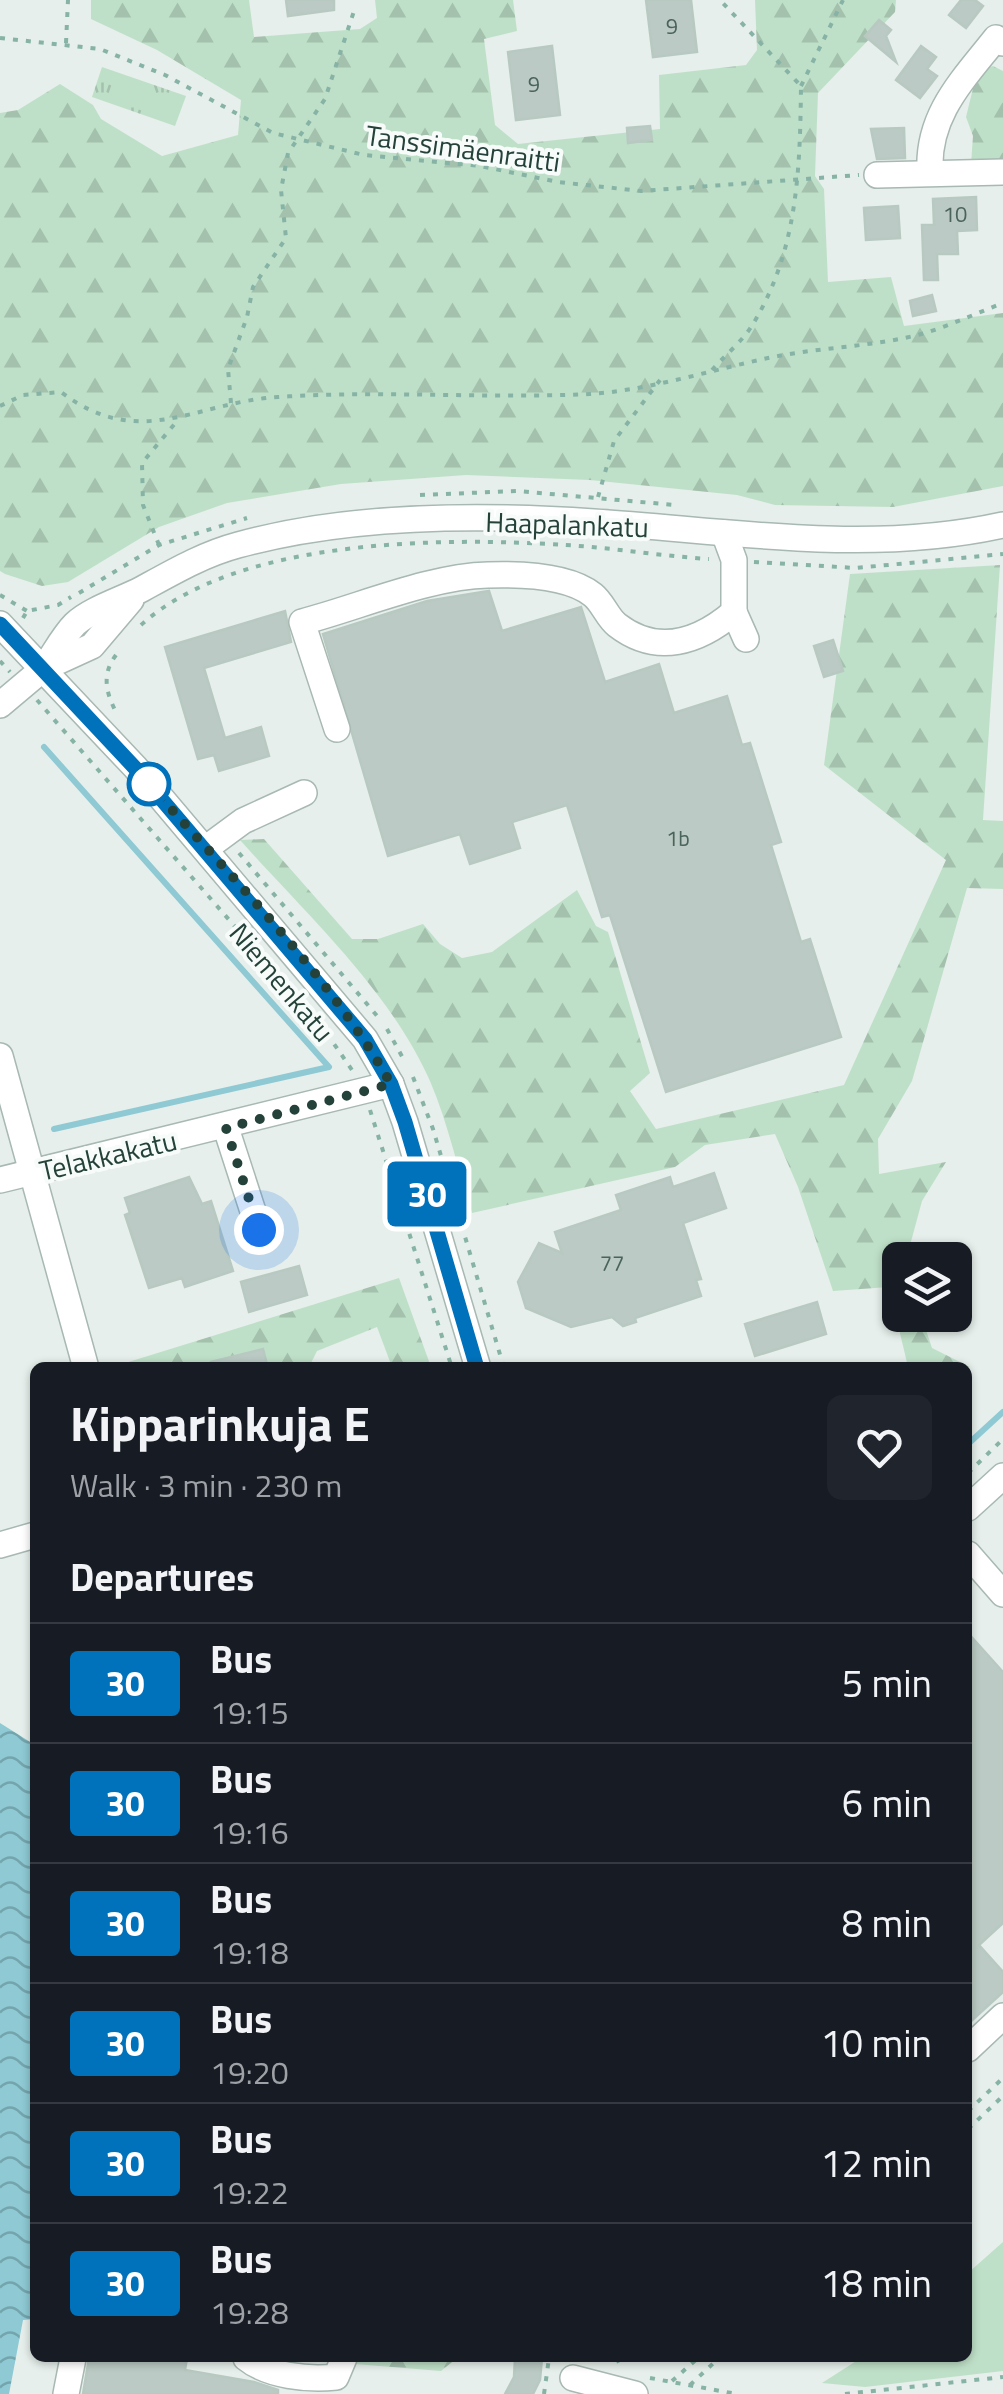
<!DOCTYPE html>
<meta charset="utf-8">
<style>
body{margin:0;font-family:"Titillium Web",sans-serif;background:#20242c;color:#f1f3f6;height:100vh;display:flex;flex-direction:column;font-size:38px;white-space:nowrap}
*{box-sizing:border-box;margin:0}
p{font-size:32px;color:#9ea1a6}
.icon{flex:none;width:55px;height:55px;fill:none;stroke:currentColor;stroke-width:2;stroke-linecap:round;stroke-linejoin:round}
.map{position:relative;flex:1;overflow:hidden}
.sheet{position:absolute;left:30px;top:1362px;width:942px;height:1000px;display:flex;flex-direction:column;background:#171b24;border-radius:15px;box-shadow:0 2px 8px #0004}
.sheet>*{flex:none}
.badge{padding:0 20px;border-radius:8px;font-size:35px;line-height:65px}
.buttons{position:absolute;left:882px;top:1242px;display:grid;gap:20px}
.buttons a{display:grid;place-items:center;width:90px;height:90px;border-radius:15px;background:#171b24;box-shadow:0 2px 8px #0004;font-size:50px}
.you{position:absolute;width:50px;height:50px;margin:-25px;border:8px solid #fff;border-radius:50%;background:#1a73e8;box-shadow:0 0 0 15px #1a73e833}
.map>.badge{position:absolute;translate:-50% -50%;box-shadow:0 0 0 5px #fff}
h2{padding:0 40px;font-size:38px;line-height:90px}
.round{display:grid;place-items:center;flex:none;width:105px;height:105px;border-radius:15px;background:#20242c}
.overview{display:flex;align-items:center;justify-content:space-between;height:170px;padding:0 40px}
h1{font-size:48px;font-weight:700;line-height:75px}
ul{padding:0;list-style:none}
li{display:flex;align-items:center;gap:30px;height:120px;padding:0 40px;border-top:2px solid #363941}
li div{flex:1}
li b{display:block;font-size:38px}
li em{font-style:normal}
li .badge{min-width:110px;font-weight:700;text-align:center}
.map>svg:first-child{display:block}
.green{fill:#bfe0c8}
.forest{fill:url(#forest-firs)}
.park{fill:url(#park-tufts)}
.water{fill:url(#water-waves)}
.lines{fill:none;stroke-linecap:round;stroke-linejoin:round}
.stream{stroke:#8ec9d4;stroke-width:6}
.building{fill:#bbcac4;stroke:#b8c9c2;stroke-width:2.5}
.minor-casing{stroke:#a8b8b2;stroke-width:28}
.path{stroke:#86b3a5;stroke-width:4;stroke-dasharray:5 8;stroke-linecap:butt}
.minor{stroke:#fff;stroke-width:25}
.line-casing{stroke:#fff;stroke-width:22}
.line{stroke:#0072bc;stroke-width:15}
.walk{stroke:#24423a;stroke-width:10;stroke-dasharray:0 18}
.stop-dot{fill:#fff;stroke:#0072bc;stroke-width:5}
.labels{text-anchor:middle;dominant-baseline:central;stroke-width:8;stroke-linejoin:round;paint-order:stroke}
.number-label{font-size:22px;fill:#4a645c}
.street-label{font-size:28px;fill:#24423a;stroke:#f7fbf9}
</style>
<div class="map">
<svg width="1003" height="2394" viewBox="0 0 1003 2394">
<defs>
<pattern id="forest-firs" width="22" height="20" patternUnits="userSpaceOnUse" patternTransform="scale(2.5)"><rect width="22" height="20" fill="#bfe0c8"/><path d="M5 1l3.5 6h-7zM16 11l3.5 6h-7z" fill="#a4c1ad"/></pattern>
<pattern id="park-tufts" width="24" height="20" patternUnits="userSpaceOnUse" patternTransform="scale(2.5)"><rect width="24" height="20" fill="#bfe0c8"/><path d="M3 7l-1-3M5 7V3M7 7l1-3M15 17l-1-3M17 17v-4M19 17l1-3" fill="none" stroke="#a4c1ad"/></pattern>
<pattern id="water-waves" width="16" height="10" patternUnits="userSpaceOnUse" patternTransform="scale(2.5)"><rect width="16" height="10" fill="#8ec9d4"/><path d="M0 5q4-4 8 0t8 0" fill="none" stroke="#74a5ad"/></pattern>
</defs>
<rect width="100%" height="100%" fill="#e6efeb"/>
<path class="green" d="M1003 2242V2371L865 2387 822 2383 861 2358H968V2273Z"/>
<g class="forest">
<path d="M91 0H249L254 37 360 29 377 18 375 0H513L517 31 484 39 495 125 518 144 660 129 659 75 746 65 757 50 755 0H896L895 12 818 93 815 176 824 189 828 282 891 277 904 326 1003 313V486L893 507 775 505 737 495 590 480 466 475 341 484 227 503 159 527 68 582 42 586 5 574 0 571V113L18 110 60 84 93 105 101 119 162 156 238 135 241 100 157 50 91 19Z"/>
<path d="M993 66 1003 71V163L971 164 973 136 966 117 977 72Z"/>
<path d="M1000 565 983 820 1003 821V889L967 888 912 1081 878 1139 879 1174 946 1162 922 1201 906 1260H900V1315H921L932 1348 970 1367H908L889 1287 833 1291 798 1187 775 1134 705 1145 675 1167 472 1213C458 1170 448 1123 430 1081 389 989 306 914 240 840L264 839 352 939H378L423 924 440 944 462 958 492 952 577 890 596 926 608 932 650 1073 630 1091 656 1129 844 1085 946 860 824 765 850 574Z"/>
<path d="M399 1278 431 1367H392L377 1327 317 1351 309 1367 109 1368Z"/>
<path d="M356 2358H457L441 2371 355 2364Z"/>
</g>
<path class="park" d="M102 67 186 96 175 126 92 97Z"/>
<path class="water" d="M0 1723 35 1745V2319L23 2320 9 2394H0Z"/>
<g class="lines">
<g class="stream">
<path d="M44 747 329 1067 54 1129"/>
<path d="M968 1444 1003 1412"/>
</g>
</g>
<g class="building">
<path d="M286 0H334V10L288 16Z"/>
<path d="M646 0H691L697 52 653 57Z"/>
<path d="M961 0H975L983 6 966 28 949 15Z"/>
<path d="M879 20 891 30 886 36 896 62 865 36Z"/>
<path d="M552 46 560 115 516 120 508 52Z"/>
<path d="M921 46 936 57 927 69 937 76 920 98 896 80Z"/>
<path d="M650 126 652 140 628 143 627 128Z"/>
<path d="M904 128 905 158 877 159 871 129Z"/>
<path d="M976 197 977 230 957 231 958 254H937L938 280H924L922 225H934L933 199Z"/>
<path d="M898 206 900 238 866 240 864 208Z"/>
<path d="M932 295 936 311 913 316 910 301Z"/>
<path d="M489 591 502 631 581 607 605 682 659 664 674 713 727 696 742 745 750 743 781 842 771 845 801 942 810 939 841 1037 666 1092 610 915 602 917 567 805 512 822 520 848 470 864 460 834 388 856 323 634 427 601Z"/>
<path d="M285 611 291 642 204 668 225 738 261 727 269 756 219 771 214 755 198 759 165 647Z"/>
<path d="M833 640 843 671 824 677 814 646Z"/>
<path d="M714 1173 726 1208 683 1223 701 1279 696 1280 701 1296 635 1318 636 1322 623 1326 612 1317 571 1327 526 1308 518 1282 539 1243 562 1253 555 1232 621 1210 616 1195 670 1177 673 1187Z"/>
<path d="M189 1177 202 1204 211 1201 233 1271 185 1287 182 1278 149 1288 125 1215 130 1213 125 1198Z"/>
<path d="M299 1266 307 1295 249 1312 241 1282Z"/>
<path d="M817 1302 826 1334 755 1356 745 1324Z"/>
<path d="M263 1349 268 1368H212L211 1362Z"/>
<path d="M968 1633 1003 1672V1923L979 1945 1003 1972V1992L968 2024Z"/>
<path d="M89 2358H187L185 2370 254 2382 278 2390V2394H83Z"/>
<path d="M515 2358H542L540 2380 533 2394H505L514 2377Z"/>
</g>
<g class="lines">
<defs>
<g id="minor">
<path d="M930 172C927 115 962 81 996 38L1003 43"/>
<path d="M877 175 1003 172"/>
<path d="M734 612 746 639"/>
<path d="M0 624 135 767 365 1039 391 1084 405 1122 478 1368"/>
<path d="M44 668C54 654 63 636 75 624 91 609 121 600 142 589 173 572 204 554 238 545 350 514 480 514 594 522 731 531 868 555 1003 525"/>
<path d="M0 705 44 668 92 646 131 600"/>
<path d="M337 729 302 622C359 607 431 576 488 575 519 574 568 575 593 595 603 603 607 617 617 625 657 656 699 642 734 612V560L724 533"/>
<path d="M205 849 243 821 304 793"/>
<path d="M0 1056 86 1368"/>
<path d="M226 1128 259 1230"/>
<path d="M0 1180 391 1084"/>
<path d="M968 1508 1003 1476"/>
<path d="M0 1545 35 1535"/>
<path d="M968 1554 1003 1594"/>
<path d="M968 2049 1003 2016"/>
<path d="M246 2358C268 2376 308 2380 336 2377L344 2358"/>
<path d="M573 2378 635 2394"/>
<path d="M66 2394 73 2358"/>
</g>
</defs>
<use href="#minor" class="minor-casing"/>
<g class="path">
<path d="M0 38 100 49 165 75 273 133 364 155 480 166 558 182 641 191 859 175"/>
<path d="M66 43 68 0"/>
<path d="M801 86 843 0"/>
<path d="M712 370C725 355 743 341 753 324 798 250 800 169 801 86L720 0"/>
<path d="M231 403 228 369 247 317 253 287 286 238 281 190 288 153 325 99 355 8"/>
<path d="M0 406 23 395 61 392C140 452 195 402 278 397 381 390 485 399 589 394 645 391 712 370 768 358 819 347 875 347 925 333 951 325 977 313 1003 303"/>
<path d="M420 495 517 491 675 505"/>
<path d="M598 497 614 441 660 380"/>
<path d="M159 545 143 505 142 463 177 421"/>
<path d="M754 562 856 568 1003 554"/>
<path d="M79 593 159 545 247 518"/>
<path d="M0 595 27 611"/>
<path d="M23 618 27 611 58 605 71 597"/>
<path d="M141 625C237 538 443 537 566 545 614 548 661 556 709 559"/>
<path d="M116 655C101 675 106 693 117 714"/>
<path d="M0 661 10 672"/>
<path d="M37 700 321 1025 352 1070"/>
<path d="M239 853 378 1017"/>
<path d="M387 1029 404 1060"/>
<path d="M413 1077 433 1129 504 1368"/>
<path d="M370 1110 452 1368"/>
<path d="M968 1473 1003 1439"/>
<path d="M968 2111 1003 2078"/>
<path d="M968 2129 1003 2096"/>
<path d="M617 2358 622 2370"/>
<path d="M650 2378 737 2394"/>
<path d="M672 2381 698 2358"/>
<path d="M690 2385 719 2358"/>
<path d="M544 2394 549 2358"/>
<path d="M845 2394 1003 2377"/>
</g>
<use href="#minor" class="minor"/>
</g>
<g class="lines">
<defs>
<path id="line" d="M0 624 135 768 365 1039 391 1084 405 1122 477 1368"/>
</defs>
<use href="#line" class="line-casing"/>
<use href="#line" class="line"/>
<path class="walk" d="M149 784C233 879 328 974 391 1084L226 1128 259 1230"/>
</g>
<circle class="stop-dot" cx="149" cy="784" r="20"/>
<g class="labels">
<g class="number-label">
<text x="672" y="26">9</text>
<text x="534" y="84">9</text>
<text x="955" y="214">10</text>
<text x="678" y="838">1b</text>
<text x="612" y="1263">77</text>
</g>
<g class="street-label">
<text transform="translate(463 148) rotate(8)">Tanssimäenraitti</text>
<text transform="translate(567 524) rotate(2)">Haapalankatu</text>
<text transform="translate(282 982) rotate(50)">Niemenkatu</text>
<text transform="translate(108 1155) rotate(-13)">Telakkakatu</text>
</g>
</g>
</svg>
<div class="buttons">
<a><svg class="icon" aria-label="layers" viewBox="0 0 24 24"><path d="M12 4l9 5-9 5-9-5zM3 14l9 5 9-5"/></svg></a>
</div>
<div class="you" style="left:259px;top:1230px"></div>
<b class="badge" style="left:427px;top:1194px;background:#0072bc;color:#fff">30</b>
<section class="sheet">
<div class="overview"><div><h1>Kipparinkuja E</h1><p>Walk · 3 min · 230 m</p></div><a class="round"><svg class="icon" aria-label="heart" viewBox="0 0 24 24"><path d="M12 20l-8-8c-3-5 5-10 8-4 3-6 11-1 8 4z"/></svg></a></div>
<h2>Departures</h2>
<ul>
<li><span class="badge" style="background:#0072bc;color:#fff">30</span><div><b>Bus</b><p>19:15</p></div><em>5 min</em></li>
<li><span class="badge" style="background:#0072bc;color:#fff">30</span><div><b>Bus</b><p>19:16</p></div><em>6 min</em></li>
<li><span class="badge" style="background:#0072bc;color:#fff">30</span><div><b>Bus</b><p>19:18</p></div><em>8 min</em></li>
<li><span class="badge" style="background:#0072bc;color:#fff">30</span><div><b>Bus</b><p>19:20</p></div><em>10 min</em></li>
<li><span class="badge" style="background:#0072bc;color:#fff">30</span><div><b>Bus</b><p>19:22</p></div><em>12 min</em></li>
<li><span class="badge" style="background:#0072bc;color:#fff">30</span><div><b>Bus</b><p>19:28</p></div><em>18 min</em></li>
</ul>
</section>
</div>
